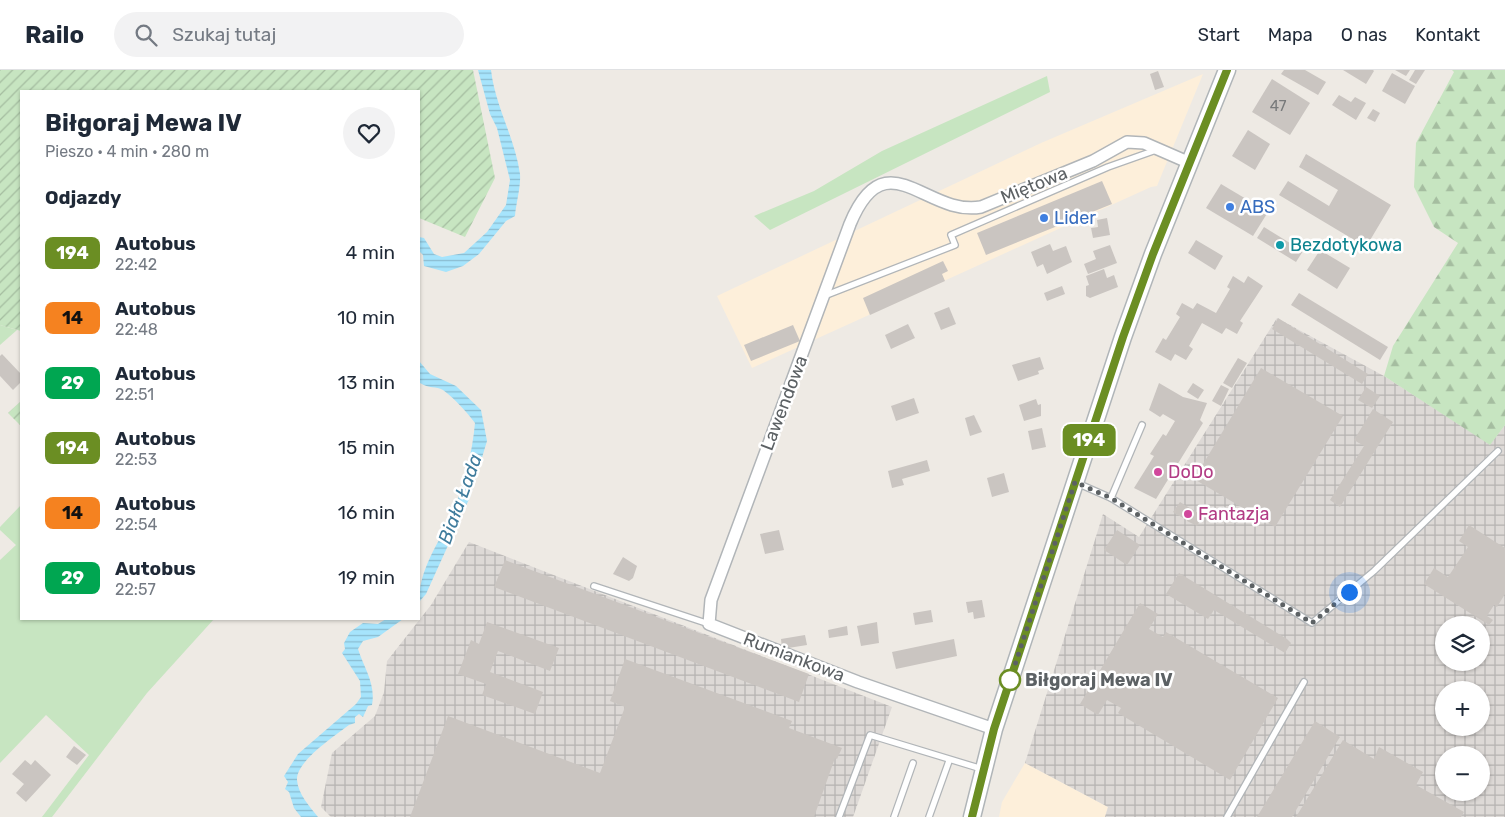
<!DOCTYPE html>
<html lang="pl">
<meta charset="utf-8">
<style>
body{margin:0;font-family:Rubik,sans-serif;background:#f2f2f3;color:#1f2937;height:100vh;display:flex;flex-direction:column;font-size:19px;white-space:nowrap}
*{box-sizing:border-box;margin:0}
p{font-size:16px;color:#747a83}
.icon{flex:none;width:28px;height:28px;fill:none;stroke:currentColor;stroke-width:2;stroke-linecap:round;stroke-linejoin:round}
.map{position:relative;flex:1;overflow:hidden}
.sheet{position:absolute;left:20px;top:20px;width:400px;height:530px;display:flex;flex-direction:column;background:#fff;border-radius:0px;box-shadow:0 1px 4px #0004}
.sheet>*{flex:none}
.badge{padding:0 10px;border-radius:8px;font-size:18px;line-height:32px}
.controls{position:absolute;left:1435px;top:546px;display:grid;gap:10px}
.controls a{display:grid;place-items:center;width:55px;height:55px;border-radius:50%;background:#fff;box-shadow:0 1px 4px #0004;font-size:25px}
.you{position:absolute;width:25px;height:25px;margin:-12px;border:4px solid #fff;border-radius:50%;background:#1a73e8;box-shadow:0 0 0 8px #1a73e833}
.map>.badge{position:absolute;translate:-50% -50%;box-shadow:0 0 0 2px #fff}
h2{padding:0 25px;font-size:19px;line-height:45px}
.round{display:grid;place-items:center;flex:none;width:52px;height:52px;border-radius:26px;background:#f2f2f3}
.overview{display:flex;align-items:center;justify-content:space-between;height:85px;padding:0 25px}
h1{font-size:24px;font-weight:700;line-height:38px}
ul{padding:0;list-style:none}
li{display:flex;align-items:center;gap:15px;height:65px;padding:0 25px}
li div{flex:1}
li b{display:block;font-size:19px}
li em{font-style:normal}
li .badge{min-width:55px;font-weight:700;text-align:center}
header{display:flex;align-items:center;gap:30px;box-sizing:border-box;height:70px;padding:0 25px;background:#fff;border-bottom:1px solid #e0e1e3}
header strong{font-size:24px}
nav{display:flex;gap:28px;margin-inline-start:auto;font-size:18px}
.search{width:350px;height:45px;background:#f2f2f3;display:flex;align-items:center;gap:12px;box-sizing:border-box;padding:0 18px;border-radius:28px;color:#747a83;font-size:19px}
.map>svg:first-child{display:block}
.commercial{fill:#fdefda}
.industrial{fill:url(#industrial-grid);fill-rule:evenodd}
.grass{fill:#c7e5c1}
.forest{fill:url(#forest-firs)}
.garden{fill:url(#garden-furrows)}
.water{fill:url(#water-rules)}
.building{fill:#cac5c1}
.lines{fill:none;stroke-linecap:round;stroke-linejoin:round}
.lane-casing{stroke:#b1b5b8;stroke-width:8}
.street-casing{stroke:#b1b5b8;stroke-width:14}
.secondary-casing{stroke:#b0b5b8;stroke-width:19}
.lane{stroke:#fff;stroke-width:5.5}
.street{stroke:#fff;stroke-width:11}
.secondary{stroke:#fff;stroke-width:16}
.line-casing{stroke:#fff;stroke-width:11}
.line{stroke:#6b8e23;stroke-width:8}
.walk{stroke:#5c6164;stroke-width:5;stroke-dasharray:0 9}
.shop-dot{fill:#3f7fe0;stroke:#fff;stroke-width:2}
.culture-dot{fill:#0f9aa8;stroke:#fff;stroke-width:2}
.hotel-dot{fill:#d1479c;stroke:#fff;stroke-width:2}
.stop-dot{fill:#fff;stroke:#6b8e23;stroke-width:2.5}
.labels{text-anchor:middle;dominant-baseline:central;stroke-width:5;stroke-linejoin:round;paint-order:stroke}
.number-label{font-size:15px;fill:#787a7b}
.street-label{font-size:18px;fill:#5c6164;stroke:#fff}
.shop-label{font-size:18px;fill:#366cbe;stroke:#fff;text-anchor:start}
.culture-label{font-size:18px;fill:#0d838f;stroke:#fff;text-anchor:start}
.hotel-label{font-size:18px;fill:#b23c85;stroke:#fff;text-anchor:start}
.stop-label{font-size:18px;font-weight:bold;fill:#5c6164;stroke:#fff;text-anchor:start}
.water-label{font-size:19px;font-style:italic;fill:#3e7b9c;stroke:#fff}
</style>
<header>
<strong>Railo</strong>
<div class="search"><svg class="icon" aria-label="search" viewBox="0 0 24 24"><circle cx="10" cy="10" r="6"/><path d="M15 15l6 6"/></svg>Szukaj tutaj</div>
<nav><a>Start</a><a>Mapa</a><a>O nas</a><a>Kontakt</a></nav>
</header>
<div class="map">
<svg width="1505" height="747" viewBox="0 0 1505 747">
<defs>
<pattern id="industrial-grid" width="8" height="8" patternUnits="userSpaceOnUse" patternTransform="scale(1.25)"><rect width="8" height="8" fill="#ddd9d6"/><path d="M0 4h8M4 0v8" fill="none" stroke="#b6b3b1"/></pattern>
<pattern id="forest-firs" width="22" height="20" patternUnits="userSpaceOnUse" patternTransform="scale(1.25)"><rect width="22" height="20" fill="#c7e5c1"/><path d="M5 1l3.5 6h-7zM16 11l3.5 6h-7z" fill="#a5bda0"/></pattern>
<pattern id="garden-furrows" width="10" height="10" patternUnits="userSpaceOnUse" patternTransform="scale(1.25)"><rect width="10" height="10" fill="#c7e5c1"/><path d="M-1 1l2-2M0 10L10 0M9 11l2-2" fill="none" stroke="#a5bda0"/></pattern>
<pattern id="water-rules" width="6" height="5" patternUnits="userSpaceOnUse" patternTransform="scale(1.25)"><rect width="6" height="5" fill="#a6e4fc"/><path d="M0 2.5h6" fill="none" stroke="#8abcd0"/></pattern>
</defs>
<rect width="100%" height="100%" fill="#eeeae4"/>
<g class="commercial">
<path d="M1203 4 1157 116 1151 117 752 298 717 226 1041 73Z"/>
<path d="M1025 693 1108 737 1105 747H999L1002 732Z"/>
</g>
<g class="industrial">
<path d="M1277 248 1384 306 1490 374 1505 355V747H1105L1108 737 1025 693 1103 444 1139 467ZM1444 555H1481V592H1444ZM1444 620H1481V658H1444ZM1444 685H1481V722H1444Z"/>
<path d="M469 472 892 637 853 747H331L321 737 332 683 375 646 384 622 387 591 431 535Z"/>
</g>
<g class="grass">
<path d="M1047 6 1050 22 770 160 754 146 814 121 882 81Z"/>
<path d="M0 255 17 260 0 275Z"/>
<path d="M21 435V549H214L147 623 52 747H42L89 685 46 645 0 693V490L16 475 0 460V457Z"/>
</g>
<path class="forest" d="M1452 0H1505V355L1490 375 1384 306 1393 276 1458 173 1434 157 1414 117 1416 73 1454 2Z"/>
<g class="garden">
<path d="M0 0H473L495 108 465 167 419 148V21H21V261L0 255Z"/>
<path d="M21 331V356L8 343Z"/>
</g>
<g class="water">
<path d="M478 0H491C495 36 515 68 520 104 521 117 516 133 515 146L506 151 479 184 463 196 446 202 424 196 423 185 419 181V167L424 168 434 184 442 187 464 183 487 162 506 135 510 110 497 58 490 44Z"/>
<path d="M419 291 430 304 456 316 481 340 487 371 470 427 426 524 419 532C419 499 438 475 451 446 464 417 472 385 475 353 466 341 455 329 443 320 436 316 429 319 420 313Z"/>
<path d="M386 549H403L378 567 363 571 358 579C364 598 376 614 372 635L368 636 363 647 359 644 355 647V653L349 655C335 666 296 691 297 710 298 724 310 737 318 747H301L294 738 289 722 285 719 288 712 284 706 298 684 356 634 361 627 360 611 342 583 345 579 344 573 350 562 363 553 378 554Z"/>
</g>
<g class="building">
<path d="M1284 0H1305L1326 12 1318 25 1281 4Z"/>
<path d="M1343 0H1373L1374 1 1366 14Z"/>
<path d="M1395 0H1410L1406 6Z"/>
<path d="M1415 0H1425L1416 14 1409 10Z"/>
<path d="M1158 1 1164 17 1155 20 1150 4Z"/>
<path d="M1392 3 1415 16 1405 34 1382 21Z"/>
<path d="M1272 9 1310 33 1290 65 1252 42Z"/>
<path d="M1339 25 1351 32 1355 27 1366 33 1356 50 1332 35Z"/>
<path d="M1373 39 1380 43 1375 52 1367 48Z"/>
<path d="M1248 60 1270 74 1255 100 1232 86Z"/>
<path d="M1306 84 1391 135 1366 177 1279 125 1288 111 1329 136 1338 120 1299 97Z"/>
<path d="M1102 111 1112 134 986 185 977 163Z"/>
<path d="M1221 114 1268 142 1253 166 1206 138Z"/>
<path d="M1107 148 1110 165 1093 168 1091 158 1098 157 1097 150Z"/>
<path d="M1264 157 1303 181 1296 192 1257 168Z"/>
<path d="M1196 170 1223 186 1215 200 1188 183Z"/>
<path d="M1050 174 1053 181 1066 176 1072 192 1047 204 1043 194 1037 197 1031 182Z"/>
<path d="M1110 175 1117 193 1088 204 1084 194 1096 189 1093 181Z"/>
<path d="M1320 180 1350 198 1337 219 1307 200Z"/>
<path d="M943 191 948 201 942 204 945 211 870 245 863 228Z"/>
<path d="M1104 199 1107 208 1114 205 1118 217 1090 228 1086 226V216L1089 215 1086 206Z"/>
<path d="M1233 206 1244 213 1248 206 1263 216 1240 251 1243 253 1237 264 1226 258 1222 264 1202 253 1189 276 1193 279 1186 290 1175 284 1171 291 1155 282 1163 268 1166 270 1180 247 1176 244 1182 233 1193 239 1197 233 1216 243 1230 219 1227 217Z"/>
<path d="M1062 216 1065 224 1047 231 1044 223Z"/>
<path d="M1299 223 1388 277 1380 290 1291 235Z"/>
<path d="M949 237 956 254 941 260 934 243Z"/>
<path d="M1278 248 1368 304 1362 314 1272 259Z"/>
<path d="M908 254 915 268 891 279 885 265Z"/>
<path d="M793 255 800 271 751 291 744 275Z"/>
<path d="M2 284 21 304V312L13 320 0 306V286Z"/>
<path d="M1040 287 1044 299 1038 301 1039 304 1018 311 1012 295Z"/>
<path d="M1238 288 1247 293 1232 318 1223 313Z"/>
<path d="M1261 298 1343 346 1275 457 1194 409Z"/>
<path d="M1159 313 1183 327 1207 333 1200 350 1203 353 1156 429 1134 418 1154 386 1150 384 1163 364 1166 366 1175 351 1163 344 1160 347 1149 340Z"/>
<path d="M1193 313 1204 320 1198 329 1187 322Z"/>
<path d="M1221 315 1229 319 1221 336 1212 331Z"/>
<path d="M1366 317 1380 326 1372 338 1358 330Z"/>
<path d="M914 328 919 343 896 351 891 336Z"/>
<path d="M1036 329 1038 335 1041 334V346L1024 351 1019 335Z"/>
<path d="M1373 339 1393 352 1340 437 1330 430 1364 376 1354 370Z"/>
<path d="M974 345 982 362 970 366 965 348Z"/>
<path d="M1042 358 1046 377 1032 380 1028 361Z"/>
<path d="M927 390 930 401 902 409 904 415 892 418 888 401Z"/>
<path d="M1004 403 1009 422 992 427 987 408Z"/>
<path d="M1180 432 1203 446 1197 456 1187 451 1188 448 1184 446 1183 448 1173 442Z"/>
<path d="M1469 455 1505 478V524L1497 537 1494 535 1487 546 1493 550 1489 555 1424 514 1434 498 1448 507 1468 477 1459 471Z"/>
<path d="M779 460 784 480 765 484 760 464Z"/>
<path d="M1117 460 1140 475 1127 495 1104 480Z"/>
<path d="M623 487 637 496 633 508 629 511 613 504Z"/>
<path d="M505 490 809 604 799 632 494 517Z"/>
<path d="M1179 503 1287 569 1291 573 1285 583 1214 540 1208 549 1166 524Z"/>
<path d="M982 530 985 547 974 549 973 542 968 543 966 532Z"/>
<path d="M1140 533 1158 544 1149 559 1163 567 1166 562 1278 628 1230 710 1118 643 1121 638 1107 630 1098 645 1080 634Z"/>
<path d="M931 540 933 552 915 555 913 543Z"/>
<path d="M487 552 559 578 550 601 498 581 490 602 543 622 535 644 482 625 486 614 458 604 471 570 479 574Z"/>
<path d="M877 552 879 573 861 576 857 556Z"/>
<path d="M847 556 848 565 829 568 828 560Z"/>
<path d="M805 565 807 575 782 579 781 569Z"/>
<path d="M954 569 957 586 896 599 892 582Z"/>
<path d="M625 589 792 651 789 658 842 678 837 689 835 688 814 747H410L448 646 600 703 625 637 610 631Z"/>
<path d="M1315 651 1340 667 1338 670 1292 747H1257Z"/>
<path d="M1343 670 1374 689 1379 677 1423 702 1416 715 1464 742 1461 747H1296Z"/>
<path d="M74 676 86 685 77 695 66 687Z"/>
<path d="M25 690 31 695 35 690 51 705 26 732 16 723 24 714 12 704Z"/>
</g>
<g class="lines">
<defs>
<g id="lane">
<path d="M824 226 955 175 951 165 1108 97 1156 80"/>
<path d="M1077 413 1111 428 1312 553 1374 501 1498 381"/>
<path d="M1111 428 1142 355"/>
<path d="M594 516 709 554"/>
<path d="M839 747 870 665 982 699"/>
<path d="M894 747 913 693"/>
<path d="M929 747 949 691"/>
<path d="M1227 747 1304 612"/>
</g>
<path id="street" d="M994 659 858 612 709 554 711 530 850 154C886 67 926 147 981 137L1093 91 1127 72 1144 73 1190 93"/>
<path id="secondary" d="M972 747 994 659 1123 267 1153 184 1227 0"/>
</defs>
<use href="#lane" class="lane-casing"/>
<use href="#street" class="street-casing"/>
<use href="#secondary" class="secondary-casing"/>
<use href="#lane" class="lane"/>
<use href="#street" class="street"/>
<use href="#secondary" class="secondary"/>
</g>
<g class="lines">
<defs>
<path id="line" d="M972 747 994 659 1123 267 1153 184 1227 0"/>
</defs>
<use href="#line" class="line-casing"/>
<use href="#line" class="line"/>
<path class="walk" d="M1010 610 1075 412 1111 428 1312 553 1349 522"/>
</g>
<g class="shop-dot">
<circle cx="1230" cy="137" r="5"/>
<circle cx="1044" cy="148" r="5"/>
</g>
<circle class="culture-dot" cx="1280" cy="175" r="5"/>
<g class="hotel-dot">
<circle cx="1158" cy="402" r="5"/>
<circle cx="1188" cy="444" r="5"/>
</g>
<circle class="stop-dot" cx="1010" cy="610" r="10"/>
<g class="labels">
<g class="number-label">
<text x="1278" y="36">47</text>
</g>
<g class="street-label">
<text transform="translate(1034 115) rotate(-22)">Miętowa</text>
<text transform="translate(784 333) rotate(-69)">Lawendowa</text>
<text transform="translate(794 587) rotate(21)">Rumiankowa</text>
</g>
<g class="shop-label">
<text x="1240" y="137">ABS</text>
<text x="1054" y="148">Lider</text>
</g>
<g class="culture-label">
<text x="1290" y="175">Bezdotykowa</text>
</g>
<g class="hotel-label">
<text x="1168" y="402">DoDo</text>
<text x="1198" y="444">Fantazja</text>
</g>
<g class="stop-label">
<text x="1025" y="610">Biłgoraj Mewa IV</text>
</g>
<g class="water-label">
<text transform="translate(460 429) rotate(-70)">Biała Łada</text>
</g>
</g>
</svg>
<div class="controls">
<a><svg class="icon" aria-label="layers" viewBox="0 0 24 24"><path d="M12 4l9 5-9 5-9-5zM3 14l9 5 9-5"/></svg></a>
<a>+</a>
<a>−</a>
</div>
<div class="you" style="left:1349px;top:522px"></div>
<b class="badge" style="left:1089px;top:370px;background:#6b8e23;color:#fff">194</b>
<section class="sheet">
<div class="overview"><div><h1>Biłgoraj Mewa IV</h1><p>Pieszo · 4 min · 280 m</p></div><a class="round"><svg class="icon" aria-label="heart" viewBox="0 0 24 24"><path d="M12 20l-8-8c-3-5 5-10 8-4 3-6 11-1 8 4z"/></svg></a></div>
<h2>Odjazdy</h2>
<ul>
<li><span class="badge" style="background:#6b8e23;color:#fff">194</span><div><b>Autobus</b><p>22:42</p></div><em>4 min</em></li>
<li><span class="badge" style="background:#f58220;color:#111">14</span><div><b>Autobus</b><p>22:48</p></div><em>10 min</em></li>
<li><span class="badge" style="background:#00a651;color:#fff">29</span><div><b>Autobus</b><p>22:51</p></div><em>13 min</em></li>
<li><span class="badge" style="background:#6b8e23;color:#fff">194</span><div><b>Autobus</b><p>22:53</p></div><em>15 min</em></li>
<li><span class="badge" style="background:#f58220;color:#111">14</span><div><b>Autobus</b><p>22:54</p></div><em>16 min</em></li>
<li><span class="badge" style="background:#00a651;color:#fff">29</span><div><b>Autobus</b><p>22:57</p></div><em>19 min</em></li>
</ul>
</section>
</div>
